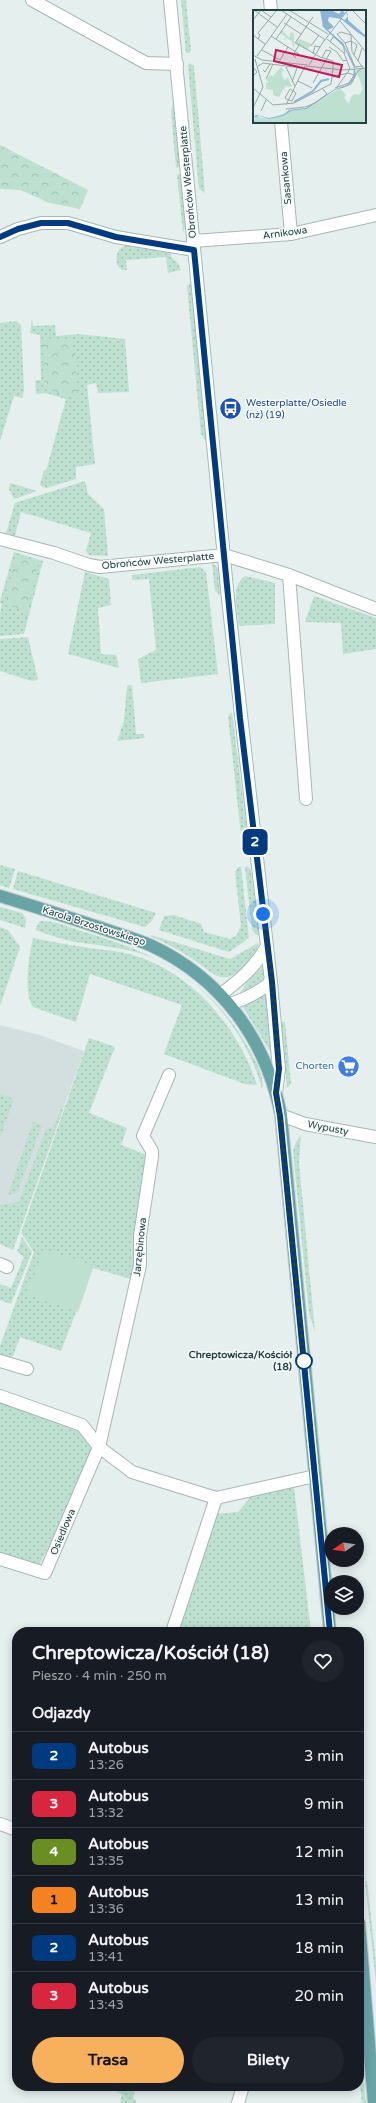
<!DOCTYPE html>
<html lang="pl">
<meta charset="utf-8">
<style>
body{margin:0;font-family:"Varela Round",sans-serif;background:#20242c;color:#f1f3f6;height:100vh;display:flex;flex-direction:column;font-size:15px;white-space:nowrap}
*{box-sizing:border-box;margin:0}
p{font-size:13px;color:#9ea1a6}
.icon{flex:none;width:22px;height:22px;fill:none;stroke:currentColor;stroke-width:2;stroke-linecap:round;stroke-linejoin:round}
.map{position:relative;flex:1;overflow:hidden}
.side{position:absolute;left:12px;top:1627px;width:352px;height:464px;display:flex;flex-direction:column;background:#171b24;border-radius:16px;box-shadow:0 2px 10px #0003}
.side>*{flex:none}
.badge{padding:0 8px;border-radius:6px;font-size:14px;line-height:26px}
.needle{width:26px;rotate:257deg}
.buttons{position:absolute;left:324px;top:1527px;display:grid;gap:8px}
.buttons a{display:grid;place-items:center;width:40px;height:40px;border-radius:50%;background:#171b24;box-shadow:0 2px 10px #0003;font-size:20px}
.you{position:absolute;width:20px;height:20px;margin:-10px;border:3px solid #fff;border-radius:50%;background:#1a73e8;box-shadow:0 0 0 6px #1a73e833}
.map>.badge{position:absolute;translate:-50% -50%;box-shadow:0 0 0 2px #fff}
h2{padding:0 20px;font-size:15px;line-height:36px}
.round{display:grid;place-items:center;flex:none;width:42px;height:42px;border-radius:21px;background:#20242c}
.headline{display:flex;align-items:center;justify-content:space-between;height:68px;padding:0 20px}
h1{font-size:19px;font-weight:800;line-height:30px}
.primary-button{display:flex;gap:8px;margin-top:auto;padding:8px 20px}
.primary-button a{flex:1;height:46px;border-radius:24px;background:#f7b05b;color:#111;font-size:16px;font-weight:800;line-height:46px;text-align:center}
.primary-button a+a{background:#20242c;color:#f1f3f6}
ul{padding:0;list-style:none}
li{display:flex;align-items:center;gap:12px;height:48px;padding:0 20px;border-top:1px solid #363941}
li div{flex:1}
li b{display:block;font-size:15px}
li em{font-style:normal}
li .badge{min-width:44px;font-weight:700;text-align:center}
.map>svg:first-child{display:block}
.built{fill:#d3dfde}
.grass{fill:url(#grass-dots)}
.park{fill:url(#park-crowns)}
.garden{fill:#bde0d1}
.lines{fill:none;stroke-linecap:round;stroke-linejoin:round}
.minor-casing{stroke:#a7b7b6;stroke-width:14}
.secondary-casing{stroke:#a3bbba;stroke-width:14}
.primary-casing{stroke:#c1caca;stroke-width:14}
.minor{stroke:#fff;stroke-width:12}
.secondary{stroke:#fff;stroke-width:12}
.primary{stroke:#68a3a6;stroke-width:12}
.line-casing{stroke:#fff;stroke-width:9}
.line{stroke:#003b80;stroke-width:6}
.walk{stroke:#234142;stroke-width:4;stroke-dasharray:0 7.2}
.stop-dot{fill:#fff;stroke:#003b80;stroke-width:2}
.labels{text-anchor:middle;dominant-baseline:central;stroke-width:3;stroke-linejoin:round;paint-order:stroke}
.street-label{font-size:10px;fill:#234142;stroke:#f6fbfa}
.transit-label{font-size:10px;fill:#164399;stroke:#f6fbfa;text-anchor:start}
.shop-label{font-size:10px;fill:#366cbe;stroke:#f6fbfa;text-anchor:end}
.stop-label{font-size:10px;font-weight:bold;fill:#234142;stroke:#f6fbfa;text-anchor:end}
.inset-river{fill:none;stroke:#8cb4d5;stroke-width:2}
.inset-road{fill:none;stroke:#97a9a9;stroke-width:1}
.view{fill:#c2185b;fill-opacity:0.15;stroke:#c2185b;stroke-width:2}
.inset-edge{fill:none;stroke:#234142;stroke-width:2}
</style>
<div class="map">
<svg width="376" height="2103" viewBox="0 0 376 2103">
<defs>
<pattern id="grass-dots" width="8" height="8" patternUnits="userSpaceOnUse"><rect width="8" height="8" fill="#bde0d1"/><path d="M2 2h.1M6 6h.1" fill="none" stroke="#a2c1b5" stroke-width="1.8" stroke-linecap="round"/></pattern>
<pattern id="park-crowns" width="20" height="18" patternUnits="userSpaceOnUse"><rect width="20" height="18" fill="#bde0d1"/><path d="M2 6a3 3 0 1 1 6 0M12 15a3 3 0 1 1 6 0" fill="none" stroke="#a2c1b5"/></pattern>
</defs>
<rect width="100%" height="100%" fill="#e5efed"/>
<path class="built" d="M0 1025 39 1035 84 1051 13 1247 0 1242Z"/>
<g class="grass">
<path d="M181 0H186L191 51 189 53H186Z"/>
<path d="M189 63 194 66 205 193 199 189 188 65Z"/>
<path d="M173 103 180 166 176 168 171 111Z"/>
<path d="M179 174 181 175 186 224 183 232 177 175Z"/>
<path d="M128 244 171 253V257L178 263 181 270 168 273 166 257 126 260 127 270H122L117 265C115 254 118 248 128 244Z"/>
<path d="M190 283 191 284 207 443 201 434 187 286Z"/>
<path d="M32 318 33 326 55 325 56 336 78 334 125 339 129 392 98 393 96 383 87 385 95 464 76 467V479L46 488 40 485 44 470 46 471 66 399 45 393 36 394 35 381 41 380 40 335 30 333Z"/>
<path d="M16 321 21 325 24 391 22 398 14 396 0 441V323Z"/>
<path d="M85 481 88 494 104 509 108 556 89 555 86 551 91 533 21 512 15 536 6 533 15 503Z"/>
<path d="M10 483 37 491 14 499 9 489Z"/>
<path d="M14 552 43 561 24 634 0 636V613L2 604 0 603V601Z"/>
<path d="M212 563C223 568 221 586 221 596L215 591Z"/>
<path d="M200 567 206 572 218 674 141 683 138 659 156 650 149 579 132 580V575Z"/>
<path d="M85 572 109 579 111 605 98 608 101 654 116 655 119 668 68 654Z"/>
<path d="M245 576 275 583V624L239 626C237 609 230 587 245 576Z"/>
<path d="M314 596 376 618V649L343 654 341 623 305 622Z"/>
<path d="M28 637 38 680 32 681 0 671V639Z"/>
<path d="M129 685H132L136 734H144L145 738 117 741 124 721 127 686Z"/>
<path d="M232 712 246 824V831L241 835 228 716Z"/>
<path d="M0 865 15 869 9 888 0 885Z"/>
<path d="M238 867H241L249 938 229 952 159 930 164 916 174 915 201 924 204 932 230 939 237 935 241 925 235 872Z"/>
<path d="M245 867H248L251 870 259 935H256L252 930Z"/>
<path d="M18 871 156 913 152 921 145 927 13 889Z"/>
<path d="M0 907 22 913 26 919 25 928 0 920Z"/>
<path d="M40 921C55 920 73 929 88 933 160 955 210 980 249 1049 255 1060 265 1076 262 1089 248 1036 207 982 156 959 131 948 102 946 76 942 62 940 48 934 35 930Z"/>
<path d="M0 927 8 930 20 947 0 1006Z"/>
<path d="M151 935 230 959 258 943C257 954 254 958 246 966 221 989 213 972 191 958 178 949 164 942 150 936Z"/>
<path d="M33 938C50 941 67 945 84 947 98 950 114 950 129 954 190 970 238 1026 257 1085L245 1084 164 1054 182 1005 90 974 76 1022 33 1007C23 991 29 957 33 938Z"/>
<path d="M263 966H264C266 986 255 987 239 995L246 983Z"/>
<path d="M267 993 273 1053H271L243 1007Z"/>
<path d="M281 1022H285L291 1084 287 1088Z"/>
<path d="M89 1038 115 1047 89 1113 127 1128 121 1145 147 1155V1174L131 1279 93 1268 61 1351 20 1337 12 1359 0 1356V1346L34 1252 21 1233Z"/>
<path d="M0 1094 14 1099 0 1138Z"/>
<path d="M61 1109 63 1110 13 1250 0 1244V1205L19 1202 47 1127 53 1129Z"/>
<path d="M33 1122 42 1125 17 1193 8 1195Z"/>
<path d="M301 1135 299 1162 315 1332 309 1313 293 1151 296 1142Z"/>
<path d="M22 1237 32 1252 11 1304 0 1300V1284L11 1288 24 1257 17 1252Z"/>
<path d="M0 1397 82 1425 99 1447 36 1571 0 1556Z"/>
<path d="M294 1487 311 1632H179L215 1514 238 1512 252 1495 274 1492Z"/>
<path d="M365 1881H367L376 1963V1984Z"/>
<path d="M359 2042 360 2044 366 2103H362L359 2075Z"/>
<path d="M104 2086H136L133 2098 136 2100V2103H120L122 2094Z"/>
</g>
<g class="park">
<path d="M0 145 88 190 80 209 50 203 20 190 0 189Z"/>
<path d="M72 339 79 399 45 389 43 341Z"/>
<path d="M16 556 39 562 27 611 4 605Z"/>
</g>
<path class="garden" d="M43 1250 94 1265 78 1312 25 1294 34 1275Z"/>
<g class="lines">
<defs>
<g id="minor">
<path d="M32 0 146 63 177 64"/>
<path d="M270 0 271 11"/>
<path d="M281 122 291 234"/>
<path d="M0 237 18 229 41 223H68L116 237 194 250"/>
<path d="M193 241 291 234 376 215"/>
<path d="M0 539 54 553 89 565 100 567 224 555 289 575 376 609"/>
<path d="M289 575 306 799"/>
<path d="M281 1115 305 1124 376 1137"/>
<path d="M0 1264 7 1267"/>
<path d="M0 1361 27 1369"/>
<path d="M0 1396 82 1425 99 1447 132 1472 216 1498 315 1476"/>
<path d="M0 1559 45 1573 99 1447 140 1265V1236L152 1156V1151L143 1136 169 1075"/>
<path d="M172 1632 216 1498"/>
<path d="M0 1824 17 1830"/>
<path d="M238 2103 243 2086"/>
</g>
<g id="secondary">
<path d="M170 0 228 599 271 982 279 1069 276 1093"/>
<path d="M221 994C240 980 255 967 267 946"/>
<path d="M230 1004C246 999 258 993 271 982"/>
</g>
<g id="primary">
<path d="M0 896C36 907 71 918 107 930 121 935 136 939 150 945 221 978 266 1039 281 1115L330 1632"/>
<path d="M359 1923 374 2103"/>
</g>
</defs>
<use href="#minor" class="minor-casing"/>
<use href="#secondary" class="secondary-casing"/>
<use href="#primary" class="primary-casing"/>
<use href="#minor" class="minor"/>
<use href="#secondary" class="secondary"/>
<use href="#primary" class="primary"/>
</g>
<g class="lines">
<defs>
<path id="line" d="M0 237 18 229 41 223H68L116 237 194 250 240 718 272 982 279 1069 276 1093 280 1116 330 1632"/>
</defs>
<use href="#line" class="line-casing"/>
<use href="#line" class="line"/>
<path class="walk" d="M263 914 272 982 279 1069 276 1093 280 1116 304 1361"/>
</g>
<defs>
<symbol id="bus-disc" viewBox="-11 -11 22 22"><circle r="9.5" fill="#1a4fb4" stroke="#f6fbfa"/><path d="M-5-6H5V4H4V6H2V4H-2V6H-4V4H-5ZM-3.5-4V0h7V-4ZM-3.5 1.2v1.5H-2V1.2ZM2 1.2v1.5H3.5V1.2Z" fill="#fff"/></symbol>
<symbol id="supermarket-disc" viewBox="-11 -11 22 22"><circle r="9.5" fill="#3f7fe0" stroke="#f6fbfa"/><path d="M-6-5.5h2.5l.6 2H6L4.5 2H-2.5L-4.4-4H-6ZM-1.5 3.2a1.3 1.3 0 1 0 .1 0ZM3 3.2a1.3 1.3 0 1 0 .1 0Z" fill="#fff"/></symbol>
</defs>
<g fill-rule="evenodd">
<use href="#bus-disc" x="218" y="396" width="25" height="25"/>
<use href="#supermarket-disc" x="336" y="1054" width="25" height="25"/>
</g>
<circle class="stop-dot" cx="304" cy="1361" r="8"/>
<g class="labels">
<g class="street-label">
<text transform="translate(286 178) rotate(-95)">Sasankowa</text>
<text transform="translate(188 182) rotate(-95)">Obrońców Westerplatte</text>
<text transform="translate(285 233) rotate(-8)">Arnikowa</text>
<text transform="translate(158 561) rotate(-5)">Obrońców Westerplatte</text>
<text transform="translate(94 926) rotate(18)">Karola Brzostowskiego</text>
<text transform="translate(328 1128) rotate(11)">Wypusty</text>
<text transform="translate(140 1247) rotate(-84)">Jarzębinowa</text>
<text transform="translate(63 1532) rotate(-67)">Osiedlowa</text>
</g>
<g class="transit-label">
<text x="246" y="403">Westerplatte/Osiedle<tspan x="246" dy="12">(nż) (19)</tspan></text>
</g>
<g class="shop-label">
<text x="334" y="1066">Chorten</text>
</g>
<g class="stop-label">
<text x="292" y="1355">Chreptowicza/Kościół<tspan x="292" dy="12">(18)</tspan></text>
</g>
</g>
<g transform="translate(253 10)">
<rect width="113" height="113" fill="#e5efed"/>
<path d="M29 20 36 28 38 22 41 24V34L46 29 59 34 54 40 42 34 40 38 39 31 33 28 32 29 30 30 33 27 27 23ZM28 57 32 62 28 61 30 68 32 70 35 67 39 77 32 76 26 87 20 85V80L13 79V73L16 72 13 70 17 65 20 66Z" fill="#bde0d1"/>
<path d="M113 58V113H0L3 107 16 109 38 101 54 99 87 78 93 85 91 88 96 94 98 87 101 84 106 85 110 79 103 60Z" fill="#bde0d1"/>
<path d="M28 58 29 73 34 74 29 81 15 77 16 71 14 69 21 66Z" fill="#bde0d1"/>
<path d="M67 0H78L86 4 89 0 92 3 88 8 92 10 95 6 93 3 95 4V10L113 26V28L104 22 88 9 76 7 75 11 81 17 75 20 90 33 101 54 103 64 100 71 94 76 82 80 54 99 38 101 30 106 16 109 6 106 0 108 3 105 16 108 30 105 36 100 53 98 82 79 94 75 100 68 101 58 91 37 70 17Z" fill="#8cb4d5"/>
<path class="inset-river" d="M74 0 87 6M41 92 60 81 68 71 76 69"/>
<path class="inset-road" d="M1 0 24 17M8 0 18 7M28 0 71 29M36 0 75 24M99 0 113 14M0 10 8 0M87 11 113 42M31 13 48 24M0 25 12 34M98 25 88 22 84 24 92 33 102 57 110 56M18 26 46 44M5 29 7 25 5 23 24 0M23 29 38 7M74 29 91 43 97 59 84 77M71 31 95 0M77 32 80 27 83 28 90 35 92 43M42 33 60 7M43 33 67 47 80 51V59M92 33 98 31 104 35 101 45M58 36 66 25M76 37 84 42 90 51 94 50M9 40 27 50M60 44 62 36 67 37M0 45 9 50 54 55M4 46 34 4M43 48 40 45 46 35M27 50 35 37M105 51 109 38M56 55 72 29M5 56 10 53 48 58M53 56 90 60 113 58M33 57 42 76M10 60 12 62 17 54M0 66 4 62 0 57M80 67 95 63 101 65 96 73 82 78M13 69 20 54M45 71 59 78M39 72 44 58M60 73 78 41 73 40 69 48M0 78 20 95 41 93 78 74 80 59M88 78 98 74 105 61 110 58 99 42 98 25M35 90 32 88 37 79 43 83 39 91 36 90M33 95 52 56M0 98 10 77 2 49M33 99 52 97 62 93 74 84 69 78M8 101 13 90"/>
<path class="view" d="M23 40 89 55 86 67 21 51Z"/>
<rect width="113" height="113" class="inset-edge"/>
</g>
</svg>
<div class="buttons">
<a><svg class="needle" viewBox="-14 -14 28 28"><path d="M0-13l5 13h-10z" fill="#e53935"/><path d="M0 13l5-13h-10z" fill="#9ea1a6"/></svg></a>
<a><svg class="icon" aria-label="layers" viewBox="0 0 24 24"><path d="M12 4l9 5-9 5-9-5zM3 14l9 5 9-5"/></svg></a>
</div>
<div class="you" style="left:263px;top:914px"></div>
<b class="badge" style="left:255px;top:842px;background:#003b80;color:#fff">2</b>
<section class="side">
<div class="headline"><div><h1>Chreptowicza/Kościół (18)</h1><p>Pieszo · 4 min · 250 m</p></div><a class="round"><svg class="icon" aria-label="heart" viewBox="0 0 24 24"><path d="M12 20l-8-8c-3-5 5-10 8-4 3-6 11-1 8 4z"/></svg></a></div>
<h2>Odjazdy</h2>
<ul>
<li><span class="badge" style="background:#003b80;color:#fff">2</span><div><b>Autobus</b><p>13:26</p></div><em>3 min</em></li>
<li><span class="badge" style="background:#d7263d;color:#fff">3</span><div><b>Autobus</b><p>13:32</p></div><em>9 min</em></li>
<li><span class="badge" style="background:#6b8e23;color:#fff">4</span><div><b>Autobus</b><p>13:35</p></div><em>12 min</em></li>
<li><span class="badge" style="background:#f58220;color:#111">1</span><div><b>Autobus</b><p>13:36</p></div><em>13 min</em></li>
<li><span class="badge" style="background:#003b80;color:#fff">2</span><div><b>Autobus</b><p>13:41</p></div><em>18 min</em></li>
<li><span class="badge" style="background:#d7263d;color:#fff">3</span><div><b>Autobus</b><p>13:43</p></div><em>20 min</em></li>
</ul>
<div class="primary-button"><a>Trasa</a><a>Bilety</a></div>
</section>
</div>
